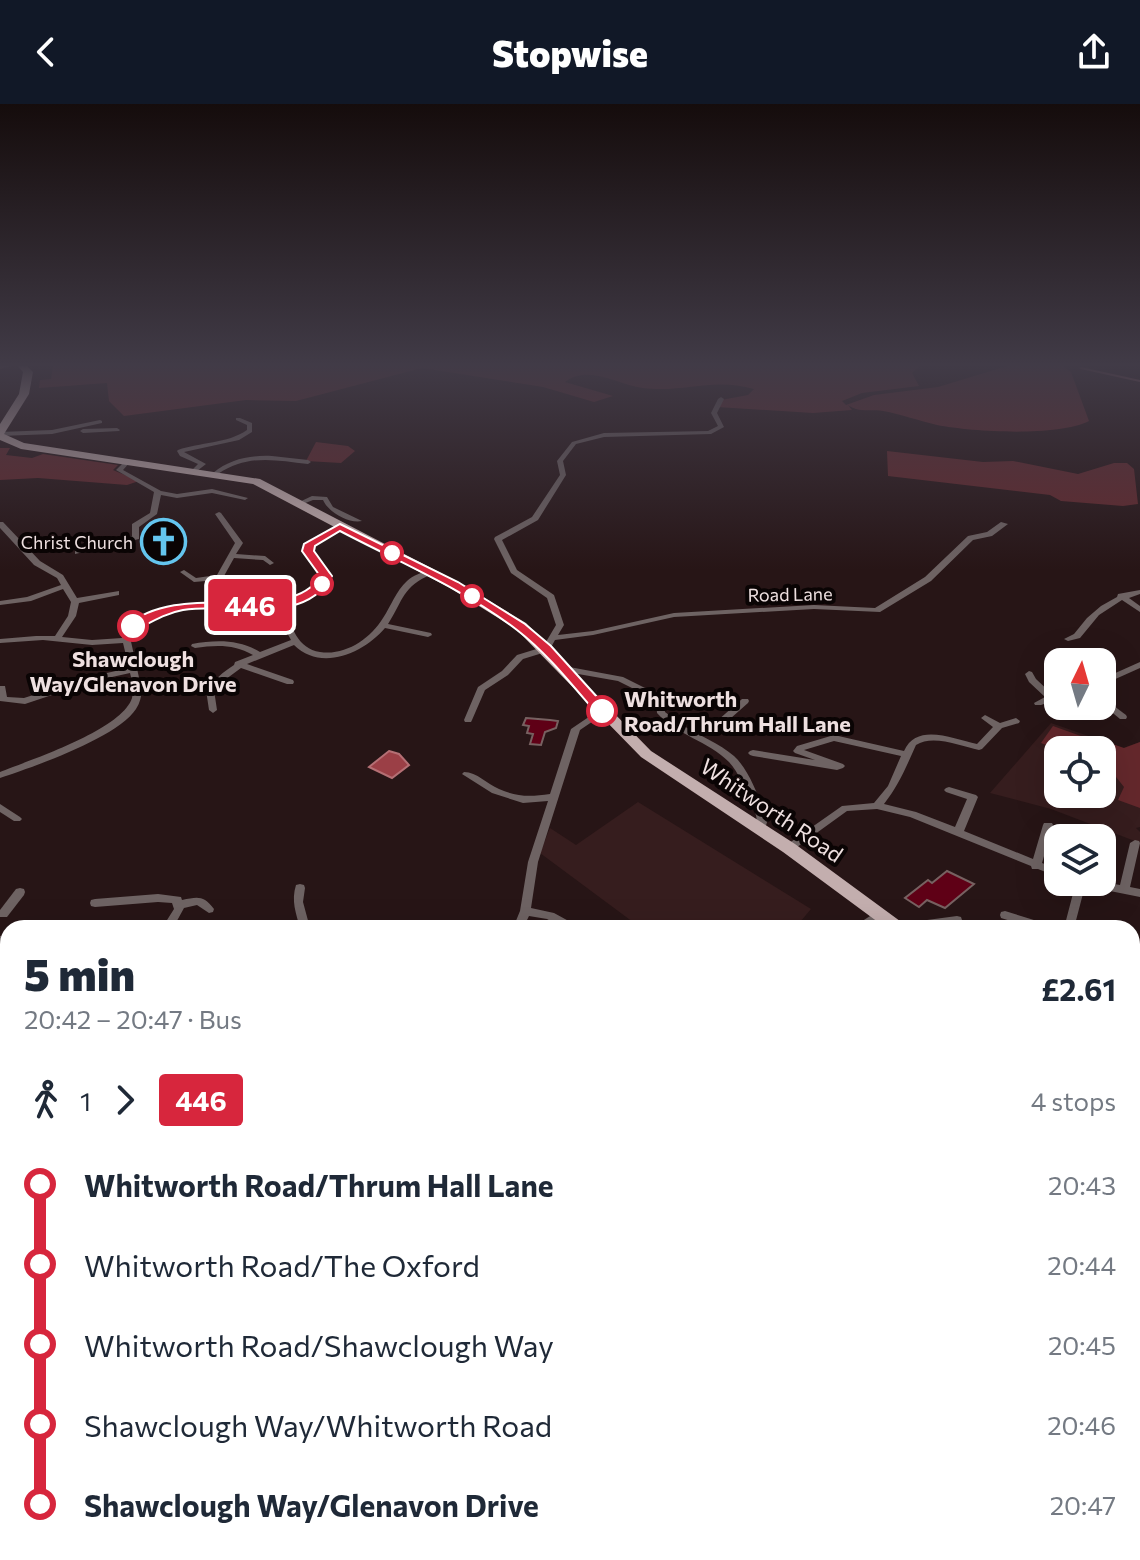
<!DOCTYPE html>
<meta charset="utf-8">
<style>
body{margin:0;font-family:Commissioner,sans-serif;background:#f2f2f3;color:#1f2937;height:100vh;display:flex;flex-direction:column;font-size:30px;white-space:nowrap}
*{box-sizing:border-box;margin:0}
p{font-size:26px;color:#747a83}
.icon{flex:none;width:44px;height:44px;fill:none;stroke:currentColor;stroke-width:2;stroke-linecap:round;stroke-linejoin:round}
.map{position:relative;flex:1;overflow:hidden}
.sheet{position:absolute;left:0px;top:816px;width:1140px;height:640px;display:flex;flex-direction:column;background:#fff;border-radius:24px 24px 0 0;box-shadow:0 8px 32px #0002}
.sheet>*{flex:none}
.badge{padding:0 16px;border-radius:6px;font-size:28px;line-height:52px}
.needle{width:52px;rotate:5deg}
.fabs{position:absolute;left:1044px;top:544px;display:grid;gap:16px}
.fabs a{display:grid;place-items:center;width:72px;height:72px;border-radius:16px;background:#fff;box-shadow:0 8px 32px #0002;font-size:40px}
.map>.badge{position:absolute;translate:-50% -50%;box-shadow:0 0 0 4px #fff}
.legs{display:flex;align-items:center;gap:12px;height:88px;padding:0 24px;font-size:26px}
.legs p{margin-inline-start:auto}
.overview{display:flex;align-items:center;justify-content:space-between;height:136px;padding:0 24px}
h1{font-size:44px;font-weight:800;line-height:60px}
ul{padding:0 24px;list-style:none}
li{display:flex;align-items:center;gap:28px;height:80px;font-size:30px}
li i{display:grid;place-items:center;width:12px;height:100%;margin:0 10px;background:currentColor}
li i::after{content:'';width:20px;height:20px;margin:-10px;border:6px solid;border-radius:50%;background:#fff}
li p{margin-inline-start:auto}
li:first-child i{background:linear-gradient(#0000 50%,currentColor 0)}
li:last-child i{background:linear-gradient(currentColor 50%,#0000 0)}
header{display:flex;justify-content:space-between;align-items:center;height:104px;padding:0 24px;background:#111827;color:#fff;font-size:36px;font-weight:800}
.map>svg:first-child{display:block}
.built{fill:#361d1e;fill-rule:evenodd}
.green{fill:#64282c}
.water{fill:#9b3f46;stroke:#b46f74;stroke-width:2}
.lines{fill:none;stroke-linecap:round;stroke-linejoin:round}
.stream{stroke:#b46f74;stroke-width:2}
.building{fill:#5f0016;stroke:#776161;stroke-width:2}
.street{fill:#6e6363;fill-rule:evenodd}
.secondary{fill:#9e8d8d;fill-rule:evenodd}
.primary{fill:#c3aeae;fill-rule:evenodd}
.line-1{fill:#d7263d;stroke:#fff;stroke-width:2}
.stop-1-dot{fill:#fff;stroke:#d7263d;stroke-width:4}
.labels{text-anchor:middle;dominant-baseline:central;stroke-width:8;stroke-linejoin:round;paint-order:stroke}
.far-poi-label{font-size:18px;fill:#eee0e0;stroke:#0a0404;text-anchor:end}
.far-street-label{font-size:18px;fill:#eee0e0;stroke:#0a0404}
.stop-label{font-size:22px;font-weight:bold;fill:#eee0e0;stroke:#0a0404}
.street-label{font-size:22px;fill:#eee0e0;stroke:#0a0404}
</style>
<header><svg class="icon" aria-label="back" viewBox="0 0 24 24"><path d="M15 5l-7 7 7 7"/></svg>Stopwise<svg class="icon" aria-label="share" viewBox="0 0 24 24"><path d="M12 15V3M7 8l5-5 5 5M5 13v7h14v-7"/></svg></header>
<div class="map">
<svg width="1140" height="1456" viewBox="0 0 1140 1456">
<rect width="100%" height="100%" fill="#271516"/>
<g class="built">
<path d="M1051 619 1123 644 1140 638V723L1136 724 1140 728V739L1051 705 990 689ZM1058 646H1102V690H1058Z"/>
<path d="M638 698 811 805 795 824H641L540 749 550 724 576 741Z"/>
<path d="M8 978V1176L0 1182V982Z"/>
<path d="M8 1396V1448H126L120 1456H0L1 1405Z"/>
</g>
<g class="green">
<path d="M53 262H920L912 269 919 282 862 289 842 297 846 301 874 291 938 283 1007 262H1063L1071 268 1089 317C1057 333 973 328 937 321 919 317 901 310 883 307 871 305 858 309 848 301L852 306 813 309 717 303 721 296 748 291 754 285C712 273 685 289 643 284 617 281 589 260 565 278L613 292 594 298 543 283 422 264 296 297 246 296 124 312 109 297 107 279 39 284 40 276 51 275Z"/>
<path d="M316 338 348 342 355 347 341 359 306 357Z"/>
<path d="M0 344H10L6 351 32 354 43 350 118 361 113 366 139 377 127 381 38 374 0 376Z"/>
<path d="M887 347 983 358 1013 357 1078 370 1114 359H1127L1134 365 1138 400 1123 402 1061 397 1050 391 888 372Z"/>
<path d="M1053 622 1092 636 1085 646H1059L1041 639Z"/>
<path d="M1095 634 1124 644 1140 638V704L1118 696 1124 683 1109 664 1102 661V646H1088Z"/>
</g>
<path class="water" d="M389 647 399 650 409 661 392 674 369 663Z"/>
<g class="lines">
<path class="stream" d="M1081 264 1140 277"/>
</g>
<g class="building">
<path d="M526 614 550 616 558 617 556 624 545 628 541 641 530 640 533 630 527 629 529 622 523 621Z"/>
<path d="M947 767 974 780 945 804 927 796 919 803 905 794 928 776 932 779Z"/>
</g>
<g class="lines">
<g class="street">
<path d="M0 262H12L0 265Z"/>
<path d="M721 293 724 295 717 309 724 323 711 330 604 333 576 340 563 357 566 371 538 416 502 436 517 466 554 491 564 521 558 531 593 527 674 509 814 501 875 504 925 473 968 432 987 428 1001 418 1008 420 992 432 973 436 931 477 880 508 814 505 674 513 593 531 555 536 549 547 523 555 508 571 485 586 472 616 471 618H465L464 616 478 583 502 567 517 551 543 543 556 521 547 494 511 469 494 435 495 433 532 413 560 371 557 357 572 338 604 329 708 327 718 322 711 309 718 295Z"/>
<path d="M236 314H240L252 319V328L239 336 184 348 206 360 197 367H193V365L198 360 180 352 177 347 178 346C200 338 227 340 247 326V321L236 316Z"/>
<path d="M100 316 102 317V319L52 330 0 332V328L52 326Z"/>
<path d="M117 324 120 326 119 327 83 329 80 327 83 325Z"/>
<path d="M272 352 308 356 311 358 308 360C274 356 248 350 218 370L213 369C230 355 249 351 272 352Z"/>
<path d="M126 356 131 357 123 366 161 387 177 390 212 385 248 394 245 396 212 389 177 394 161 391 157 410 139 423V435L75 450V446L132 432V420L150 409 154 388 116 366Z"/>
<path d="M312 392 327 393 333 403 362 417C349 420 328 408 323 396H313L298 402 295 400Z"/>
<path d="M219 408 221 409 243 439 236 450 265 452 274 459 270 461 263 456 234 454 224 472 227 482 221 500C248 500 279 503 304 490 311 486 316 478 322 472L304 447 305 440 340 421H343V425L313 441 312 447 330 472 312 492 286 502C290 522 298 545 320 548 345 552 370 535 383 514 391 502 396 487 407 477 413 471 421 469 429 466L433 468 432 470C402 483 404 495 388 520L431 529 432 531 428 533 385 524C364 549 321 568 294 541L247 560 293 576 294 578 293 580H287L241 564 222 578 214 586 217 606 213 609 209 606 206 586C214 576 223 568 234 561L235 558 253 551C234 540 216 541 195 544L191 542 192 540C216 536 238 535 260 548L291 536 284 523 279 503C241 507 183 497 150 516 143 520 137 527 130 533L142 587C141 593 140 599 136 605 117 634 33 663 0 674V668C30 656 122 626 132 594 134 586 132 577 130 569L94 577 25 600 0 597V582H5L7 593 24 594 89 573 129 564 123 539 92 541 43 536 0 539V535L36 532H55L68 512 71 498 63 485 31 497 0 501V497L27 493 61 481 57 474 34 461 0 424V418H3L40 457 63 471 77 494 119 487V491L79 499 76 512 62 533 92 536 122 534 123 530 145 513 171 504 213 500 219 482 217 476 194 478 180 468 184 466 196 474 217 471 235 439 215 410Z"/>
<path d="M1140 486V490L1129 494 1140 502V508L1122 496 1099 511 1080 534 1068 537 1064 535 1074 530 1087 514 1101 502 1117 493 1118 490Z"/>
<path d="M1140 558V564L1102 581V575Z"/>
<path d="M564 562 623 573 663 593 665 608 678 618 691 610 717 617 742 595H748L749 597 748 599 722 622 719 623 692 616 684 622C700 632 719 639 734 652 751 668 758 694 768 715L764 728 760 729 755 726C759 712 755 709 750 697 744 683 739 669 729 658 708 637 677 631 657 609L656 596 618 577 561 567V563Z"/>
<path d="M1029 567 1032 568 1036 575 1053 591 1058 589V595L1041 601H1035L1034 599 1045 593 1029 578 1025 570Z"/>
<path d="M1102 593 1126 611 1127 613 1126 615H1120L1102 600Z"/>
<path d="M602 604 606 607 605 609 580 626 538 758 531 804 554 809 576 821 577 824H563L547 815 529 812 523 824H513L520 807 528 758 548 697 523 699 492 689 462 670 464 668C477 668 487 680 499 685 517 693 530 693 550 690L571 625Z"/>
<path d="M985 611 1000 619 1016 614 1020 617 1019 619 1002 624 982 645 979 646C960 642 933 630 916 641 907 661 899 681 884 700L916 708 955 723 967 695 946 688 944 686 946 684 949 683 976 691 978 693 964 727 1033 755 1043 721 1044 719H1052L1053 721 1042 759 1058 765V773L1038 765H1032L1031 762 910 713 877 705 847 707 793 746H785L784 744 785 742 842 702 874 699 888 682 901 652 834 637 804 646 843 660 845 662 843 664 837 666 753 652 750 651 748 649 750 647 753 646 815 656 795 649 793 647 797 642 834 631 904 647C917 618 953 635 977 640L993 623 981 614Z"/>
<path d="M0 700 20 713 22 715 20 717H14L0 708Z"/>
<path d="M1135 736 1139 737 1140 739 1130 783 1140 785V793L1085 782 1074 824H1064L1076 778H1102L1120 781 1130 739Z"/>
<path d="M300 780 304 781 305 784 303 798 310 824H300C296 809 291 797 296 781Z"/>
<path d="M20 784 24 785 25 788 24 791 7 813H0V806L16 785Z"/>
<path d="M158 790 181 793 182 796C198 793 203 791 214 805L213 808 209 809 197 801 184 804 173 824H162L174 805 172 799 158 798 95 803 91 802 90 799 91 796 95 795Z"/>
<path d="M878 807 882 808 883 811C875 821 867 824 855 824L856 821Z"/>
<path d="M1005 807 1050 821 1051 824H1033L1001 814 1000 811 1001 808Z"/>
<path d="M957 812 961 813 962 816 961 819 957 820 927 824H892L893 821 897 820Z"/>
<path d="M8 831V839L0 840V832Z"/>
<path d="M8 882V891L0 893V884Z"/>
<path d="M1140 942V953L1132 957V946Z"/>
<path d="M1132 1262 1140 1266V1282L1132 1278Z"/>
<path d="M8 1267V1318L3 1315C0 1303 0 1282 3 1270Z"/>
<path d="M8 1367V1387L0 1392V1372Z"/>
<path d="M251 1448H267L264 1456H248Z"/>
<path d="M434 1448H450L452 1456H436Z"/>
<path d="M512 1448H530L526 1456H508Z"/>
<path d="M736 1448H752L755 1456H739Z"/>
<rect x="1080" y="1448" width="16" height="8"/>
</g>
<g class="secondary">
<path d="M1132 1338 1140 1340V1362L1132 1360Z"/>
<path d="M0 1438 8 1442V1448H15L19 1456H0Z"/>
<path d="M131 1448H157L153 1456H127Z"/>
</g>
<g class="primary">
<path d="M18 262H27L33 268 29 290 4 330 24 339 260 375 458 478 526 519 651 647 795 740 904 820 907 824H886L783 748 641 653 516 525 450 484 253 380 21 345 0 336V320L19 290 23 268Z"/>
<path d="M1132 993 1140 996V1015L1132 1012Z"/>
</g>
</g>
<linearGradient id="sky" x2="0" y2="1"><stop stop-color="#150c0c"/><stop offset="0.56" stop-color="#413b47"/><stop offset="1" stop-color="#413b47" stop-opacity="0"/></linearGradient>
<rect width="1140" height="466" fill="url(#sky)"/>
<path class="line-1" d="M340 420 458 478 525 520 551 542 607 604V610H597C572 581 547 549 517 526 464 485 399 458 340 427L315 442 314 447 332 472C303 524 232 497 183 506 166 509 153 517 138 525L127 522C179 474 291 523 320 472L302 447 304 440Z"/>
<defs>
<symbol id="church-ring" viewBox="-11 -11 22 22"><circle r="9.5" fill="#0a0404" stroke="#64c5ee" stroke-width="1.5"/><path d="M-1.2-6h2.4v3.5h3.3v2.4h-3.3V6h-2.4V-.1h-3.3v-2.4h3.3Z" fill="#64c5ee"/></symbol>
</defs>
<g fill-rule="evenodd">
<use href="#church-ring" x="138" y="412" width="51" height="51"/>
</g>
<g class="stop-1-dot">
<circle cx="392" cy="449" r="10"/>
<circle cx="322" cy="480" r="10"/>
<circle cx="472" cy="492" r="10"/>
<circle cx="133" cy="522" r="14"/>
<circle cx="602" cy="607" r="14"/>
</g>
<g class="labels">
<g class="far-poi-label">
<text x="133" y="438">Christ Church</text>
</g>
<g class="far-street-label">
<text transform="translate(790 490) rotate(-1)">Road Lane</text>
</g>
<g class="stop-label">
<text x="133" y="554">Shawclough<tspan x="133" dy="25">Way/Glenavon Drive</tspan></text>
<text x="624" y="594" text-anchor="start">Whitworth<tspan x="624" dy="25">Road/Thrum Hall Lane</tspan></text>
</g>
<g class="street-label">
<text transform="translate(772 706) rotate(34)">Whitworth Road</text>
</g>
</g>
</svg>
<div class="fabs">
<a><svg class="needle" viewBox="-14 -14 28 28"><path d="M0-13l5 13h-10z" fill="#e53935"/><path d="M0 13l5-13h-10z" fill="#747a83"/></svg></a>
<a><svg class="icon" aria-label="locate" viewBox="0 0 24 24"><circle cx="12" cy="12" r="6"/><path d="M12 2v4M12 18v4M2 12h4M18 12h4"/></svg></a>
<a><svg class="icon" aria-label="layers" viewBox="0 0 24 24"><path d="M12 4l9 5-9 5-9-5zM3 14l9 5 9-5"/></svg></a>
</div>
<b class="badge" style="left:250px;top:501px;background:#d7263d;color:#fff">446</b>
<section class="sheet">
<div class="overview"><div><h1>5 min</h1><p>20:42 – 20:47 · Bus</p></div><b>£2.61</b></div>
<div class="legs"><svg class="icon" aria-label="walk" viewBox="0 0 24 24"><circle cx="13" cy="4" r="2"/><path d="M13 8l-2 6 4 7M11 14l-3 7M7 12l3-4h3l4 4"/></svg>1<svg class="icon" aria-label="forward" viewBox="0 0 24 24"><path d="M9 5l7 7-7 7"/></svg><b class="badge" style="background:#d7263d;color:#fff">446</b><p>4 stops</p></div>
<ul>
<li><i style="color:#d7263d"></i><b>Whitworth Road/Thrum Hall Lane</b><p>20:43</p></li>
<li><i style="color:#d7263d"></i><span>Whitworth Road/The Oxford</span><p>20:44</p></li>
<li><i style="color:#d7263d"></i><span>Whitworth Road/Shawclough Way</span><p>20:45</p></li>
<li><i style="color:#d7263d"></i><span>Shawclough Way/Whitworth Road</span><p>20:46</p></li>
<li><i style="color:#d7263d"></i><b>Shawclough Way/Glenavon Drive</b><p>20:47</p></li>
</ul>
</section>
</div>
